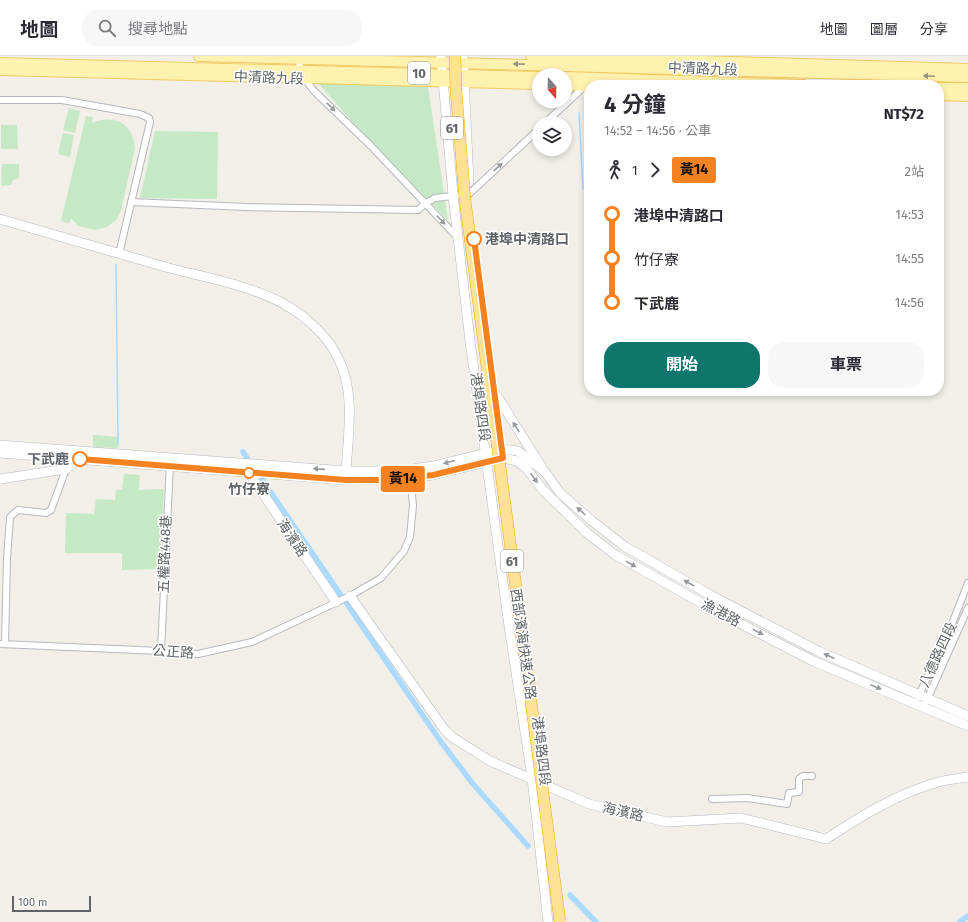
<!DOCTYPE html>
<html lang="zh-TW">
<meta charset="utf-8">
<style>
body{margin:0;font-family:"Fira Sans","Noto Sans TC",sans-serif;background:#f7f7f7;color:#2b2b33;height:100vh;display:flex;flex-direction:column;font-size:15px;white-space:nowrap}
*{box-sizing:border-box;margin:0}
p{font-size:13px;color:#7c7c81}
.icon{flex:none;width:22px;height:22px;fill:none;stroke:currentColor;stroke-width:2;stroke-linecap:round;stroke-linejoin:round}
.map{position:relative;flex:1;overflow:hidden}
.drawer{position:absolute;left:584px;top:24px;width:360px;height:316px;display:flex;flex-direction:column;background:#fff;border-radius:16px;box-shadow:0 2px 6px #0003}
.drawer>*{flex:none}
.badge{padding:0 8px;border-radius:3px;font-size:14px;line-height:26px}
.needle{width:26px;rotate:160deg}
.tools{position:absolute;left:532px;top:12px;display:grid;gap:8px}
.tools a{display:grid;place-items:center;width:40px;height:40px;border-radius:50%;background:#fff;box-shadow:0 2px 6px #0003;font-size:20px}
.scale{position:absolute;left:12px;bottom:10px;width:79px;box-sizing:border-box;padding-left:4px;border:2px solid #5f6368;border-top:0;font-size:11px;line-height:14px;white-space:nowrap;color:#5f6368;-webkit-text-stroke:3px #fff;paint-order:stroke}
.map>.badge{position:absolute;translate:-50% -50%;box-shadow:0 0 0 2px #fff}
.legs{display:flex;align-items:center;gap:6px;height:44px;padding:0 20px;font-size:13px}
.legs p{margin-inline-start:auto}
.head{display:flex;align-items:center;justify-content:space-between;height:68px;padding:0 20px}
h1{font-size:22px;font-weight:700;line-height:30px}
.cta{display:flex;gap:8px;margin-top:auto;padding:8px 20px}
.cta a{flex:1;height:46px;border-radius:16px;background:#0f766e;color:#fff;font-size:16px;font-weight:700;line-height:46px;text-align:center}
.cta a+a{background:#f7f7f7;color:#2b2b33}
ul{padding:0 20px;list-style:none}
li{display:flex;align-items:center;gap:14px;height:44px;font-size:15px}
li i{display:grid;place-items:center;width:6px;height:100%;margin:0 5px;background:currentColor}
li i::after{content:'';width:10px;height:10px;margin:-5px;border:3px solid;border-radius:50%;background:#fff}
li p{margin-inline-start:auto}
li:first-child i{background:linear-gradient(#0000 50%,currentColor 0)}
li:last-child i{background:linear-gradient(currentColor 50%,#0000 0)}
header{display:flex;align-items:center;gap:24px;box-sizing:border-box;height:56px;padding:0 20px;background:#fff;border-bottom:1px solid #e1e1e2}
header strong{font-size:19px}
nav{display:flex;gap:22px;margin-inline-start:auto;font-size:14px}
.search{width:280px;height:36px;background:#f7f7f7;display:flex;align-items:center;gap:10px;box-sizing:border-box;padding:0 14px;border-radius:16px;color:#7c7c81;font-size:15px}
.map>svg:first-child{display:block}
.green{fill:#c5e8c5}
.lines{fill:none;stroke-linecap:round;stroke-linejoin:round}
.stream{stroke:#aadaff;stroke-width:1.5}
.canal{stroke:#aadaff;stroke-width:5.5}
.street-casing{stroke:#b5b8bc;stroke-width:8}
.secondary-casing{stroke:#b6babf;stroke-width:10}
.primary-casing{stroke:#f2c960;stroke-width:12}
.street{stroke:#fff;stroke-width:6}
.secondary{stroke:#fff;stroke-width:9}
.primary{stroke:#fff2af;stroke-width:10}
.highway-bridge-casing{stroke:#f9ab00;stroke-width:12;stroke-linecap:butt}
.highway-bridge{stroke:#fde293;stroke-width:11}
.oneway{fill:#979581}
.oneway2{fill:#979a9d}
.line-1-casing{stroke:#fff;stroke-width:9}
.line-1{stroke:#f58220;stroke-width:6}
.stop-1-dot{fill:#fff;stroke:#f58220;stroke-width:2}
.labels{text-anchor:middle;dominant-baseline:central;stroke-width:3;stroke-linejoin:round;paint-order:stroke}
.shield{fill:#fff;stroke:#8f9295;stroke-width:1}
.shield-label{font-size:13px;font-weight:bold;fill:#5f6368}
.street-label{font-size:14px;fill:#5f6368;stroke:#fff}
.stop-label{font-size:14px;font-weight:bold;fill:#5f6368;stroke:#fff;text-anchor:start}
</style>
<header>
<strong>地圖</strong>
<div class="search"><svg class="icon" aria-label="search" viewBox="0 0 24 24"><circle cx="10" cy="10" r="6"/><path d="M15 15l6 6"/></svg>搜尋地點</div>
<nav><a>地圖</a><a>圖層</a><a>分享</a></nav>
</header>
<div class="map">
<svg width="968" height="866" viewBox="0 0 968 866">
<rect width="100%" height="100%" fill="#f1efe8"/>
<g class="green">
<path d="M318 27 428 31 448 164 372 88Z"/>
<path d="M69 52 80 55 75 77 63 74Z"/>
<path d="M86 60 93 61 92 67C114 58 133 67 135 92L121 154 117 163 107 171 95 174 78 170 71 162 69 167 61 165Z"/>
<path d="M1 69H17L18 93H1Z"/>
<path d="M155 75 218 76 217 143 140 142Z"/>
<path d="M63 77 74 79 70 101 58 98Z"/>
<path d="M2 108H19V122L13 124 11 129 1 130Z"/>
<path d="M93 379 119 381 118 392 93 391Z"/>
<path d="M124 418 140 419 139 434 164 433 159 513 122 514V497H65L66 457 94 458 96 443 115 444 116 434H122Z"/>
</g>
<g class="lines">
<g class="stream">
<path d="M579 57 583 133"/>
<path d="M116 208 118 388"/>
</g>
<g class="canal">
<path d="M243 396 252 409"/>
<path d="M257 416 441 686 473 728 528 790"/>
<path d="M570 839 596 866"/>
<path d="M960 866 968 860"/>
</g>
<defs>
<g id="street">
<path d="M300 1 299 15 314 35 371 90 458 182"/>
<path d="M0 44H62L140 58 149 62 150 66 119 198"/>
<path d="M545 67 585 30"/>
<path d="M131 146 246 151 418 154 426 147 435 142 469 138 539 73"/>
<path d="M0 588 161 595 198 598 252 586 350 540 381 522 404 495 410 481 413 449 410 419"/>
<path d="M5 588 7 503 10 461 18 454 46 457 51 454 66 413"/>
<path d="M161 595 170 407"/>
<path d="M918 641 946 583 968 527"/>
<path d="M926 646 968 552"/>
<path d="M712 743 748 742 787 748 789 737 799 736V723L803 720H812"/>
</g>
<g id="secondary">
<path d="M441 0 453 139 470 285 509 570 532 722 548 866"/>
<path d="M463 0 469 126"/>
<path d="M0 163C56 179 112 196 169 212 207 222 249 229 284 248 307 261 330 282 340 306 356 342 347 383 346 420"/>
<path d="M495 337 541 410"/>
<path d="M0 389 346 415H399L433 410 502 393 518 395 545 416 560 437 592 465 624 490 712 540 818 595 968 660"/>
<path d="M0 397 346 424 400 423 433 419 503 402 517 405 527 413 543 434 587 477 614 498 712 553 813 605 968 670"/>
<path d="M249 417 336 546"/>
<path d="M0 423 66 413 80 403"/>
<path d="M350 540 444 673 452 681 490 705 589 748 667 766 741 762 826 783C860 761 893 740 932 728 943 724 956 723 968 721"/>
</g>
<g id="primary">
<path d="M199 0 968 21"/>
<path d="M531 0 968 13"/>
<path d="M0 7 539 21"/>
<path d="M0 14 539 28"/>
<path d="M565 21 804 29"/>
<path d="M565 29 589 30"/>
<path d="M939 32H968"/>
<path d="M939 39 968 40"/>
</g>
</defs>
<use href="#street" class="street-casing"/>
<use href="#secondary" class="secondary-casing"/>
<use href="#primary" class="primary-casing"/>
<use href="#street" class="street"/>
<use href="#secondary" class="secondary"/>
<use href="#primary" class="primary"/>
<defs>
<path id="highway-bridge" d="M455 0 456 34 465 144 560 866"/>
</defs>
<use href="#highway-bridge" class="highway-bridge-casing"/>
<use href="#highway-bridge" class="highway-bridge"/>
</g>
<defs><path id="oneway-solid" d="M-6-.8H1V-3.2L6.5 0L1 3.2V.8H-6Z"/></defs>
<g class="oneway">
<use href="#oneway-solid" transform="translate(519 8) rotate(-179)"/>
<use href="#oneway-solid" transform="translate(929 20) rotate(-178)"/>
</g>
<g class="oneway2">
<use href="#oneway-solid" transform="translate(331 51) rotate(44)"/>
<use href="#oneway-solid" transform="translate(498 111) rotate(-43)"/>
<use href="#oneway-solid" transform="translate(441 164) rotate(47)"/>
<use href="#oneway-solid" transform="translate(516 371) rotate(-122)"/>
<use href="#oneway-solid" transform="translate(449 406) rotate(165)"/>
<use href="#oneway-solid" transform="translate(319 413) rotate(-176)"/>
<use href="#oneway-solid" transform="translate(534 422) rotate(54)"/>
<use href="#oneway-solid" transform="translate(581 455) rotate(-138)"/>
<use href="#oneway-solid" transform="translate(631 508) rotate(29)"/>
<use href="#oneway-solid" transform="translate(689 527) rotate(-150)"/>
<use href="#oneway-solid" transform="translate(758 576) rotate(27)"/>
<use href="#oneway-solid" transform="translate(829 600) rotate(-155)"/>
<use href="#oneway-solid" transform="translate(876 631) rotate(23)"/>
</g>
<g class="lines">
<defs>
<path id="line-1" d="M80 403 346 424H387L433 419 503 402 474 183"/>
</defs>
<use href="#line-1" class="line-1-casing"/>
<use href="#line-1" class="line-1"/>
</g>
<g class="stop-1-dot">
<circle cx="474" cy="183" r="7"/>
<circle cx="80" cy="403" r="7"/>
<circle cx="249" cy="417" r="5"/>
</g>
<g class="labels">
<g class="shield">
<rect x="408" y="6" width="22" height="22" rx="3"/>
<rect x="441" y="61" width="22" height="22" rx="3"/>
<rect x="501" y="494" width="22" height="22" rx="3"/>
</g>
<g class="shield-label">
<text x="419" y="17">10</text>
<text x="452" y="72">61</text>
<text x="512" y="505">61</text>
</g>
<g class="street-label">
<text transform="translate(703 13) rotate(2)">中清路九段</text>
<text transform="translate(269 22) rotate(2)">中清路九段</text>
<text transform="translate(480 351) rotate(82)">港埠路四段</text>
<text transform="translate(292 482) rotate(56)">海濱路</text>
<text transform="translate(165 498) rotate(-88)">五權路448巷</text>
<text transform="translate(721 557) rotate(28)">漁港路</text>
<text transform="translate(523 588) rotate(82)">西部濱海快速公路</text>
<text transform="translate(173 596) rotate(4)">公正路</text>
<text transform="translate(938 599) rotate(-65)">八德路四段</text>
<text transform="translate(541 695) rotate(83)">港埠路四段</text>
<text transform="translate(623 756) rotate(13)">海濱路</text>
</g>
<g class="stop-label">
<text x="485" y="183">港埠中清路口</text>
<text x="69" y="403" text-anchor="end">下武鹿</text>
<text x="249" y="433" text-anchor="middle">竹仔寮</text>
</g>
</g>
</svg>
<div class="tools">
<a><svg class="needle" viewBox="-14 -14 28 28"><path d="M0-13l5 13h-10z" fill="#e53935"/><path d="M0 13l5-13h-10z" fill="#7c7c81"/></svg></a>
<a><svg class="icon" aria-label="layers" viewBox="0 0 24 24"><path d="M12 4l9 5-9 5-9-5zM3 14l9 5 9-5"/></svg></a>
</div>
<div class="scale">100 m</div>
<b class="badge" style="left:403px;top:423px;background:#f58220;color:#111">黃14</b>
<section class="drawer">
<div class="head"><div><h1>4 分鐘</h1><p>14:52 – 14:56 · 公車</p></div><b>NT$72</b></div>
<div class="legs"><svg class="icon" aria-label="walk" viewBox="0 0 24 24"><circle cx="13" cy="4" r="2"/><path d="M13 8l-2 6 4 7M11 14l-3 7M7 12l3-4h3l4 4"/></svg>1<svg class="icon" aria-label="forward" viewBox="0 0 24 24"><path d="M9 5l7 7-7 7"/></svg><b class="badge" style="background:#f58220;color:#111">黃14</b><p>2站</p></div>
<ul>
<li><i style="color:#f58220"></i><b>港埠中清路口</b><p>14:53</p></li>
<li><i style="color:#f58220"></i><span>竹仔寮</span><p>14:55</p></li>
<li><i style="color:#f58220"></i><b>下武鹿</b><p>14:56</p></li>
</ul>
<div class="cta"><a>開始</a><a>車票</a></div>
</section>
</div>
